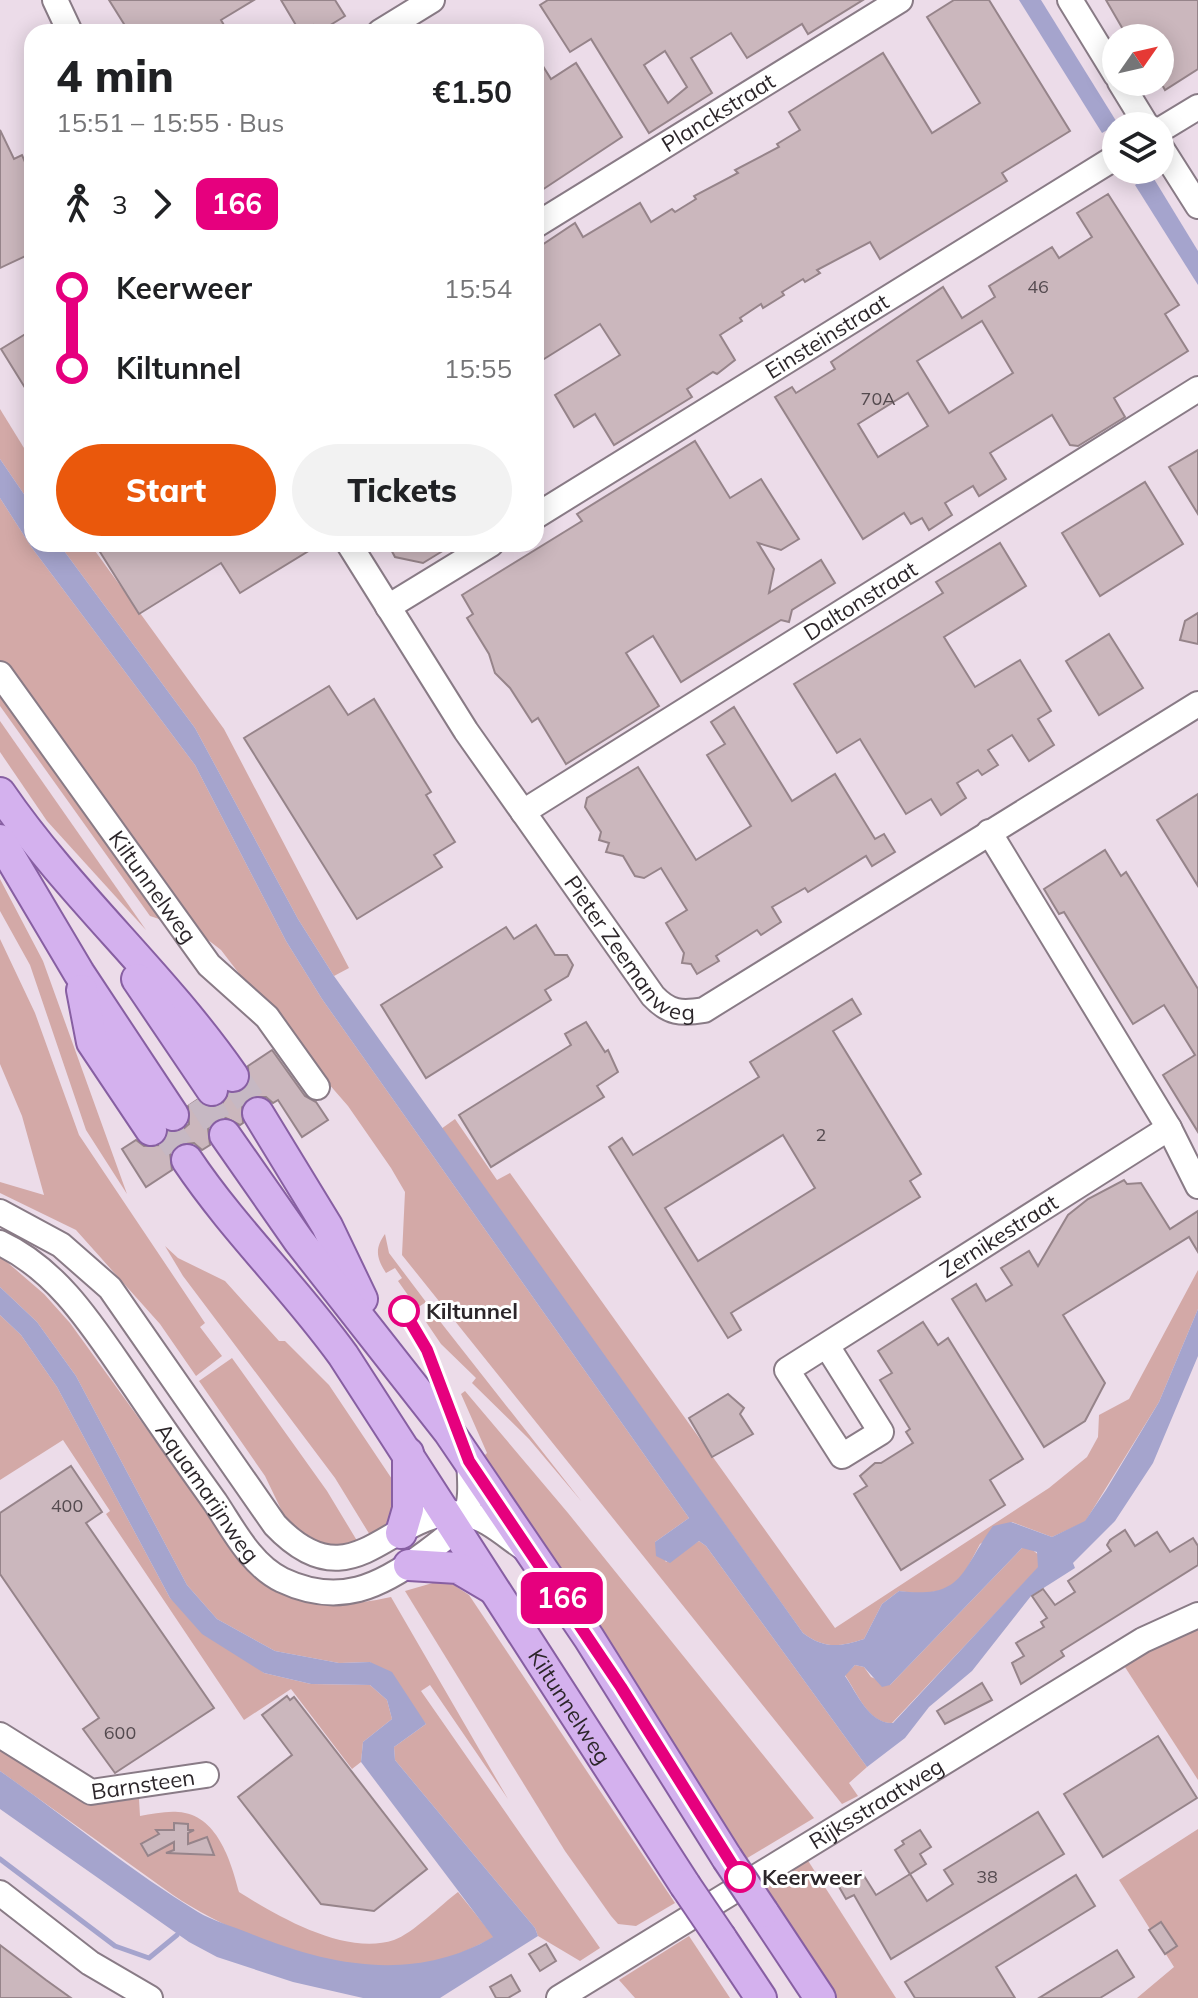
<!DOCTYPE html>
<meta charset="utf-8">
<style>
body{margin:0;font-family:Mulish,sans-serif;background:#f2f2f2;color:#202124;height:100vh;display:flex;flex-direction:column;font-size:30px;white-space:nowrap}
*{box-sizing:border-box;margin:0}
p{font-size:26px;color:#757577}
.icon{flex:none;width:44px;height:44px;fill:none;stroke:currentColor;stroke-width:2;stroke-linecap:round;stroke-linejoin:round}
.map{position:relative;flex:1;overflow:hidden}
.drawer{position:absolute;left:24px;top:24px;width:520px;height:528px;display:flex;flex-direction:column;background:#fff;border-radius:24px;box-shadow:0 4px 20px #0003}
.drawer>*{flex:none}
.badge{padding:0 16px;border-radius:12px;font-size:28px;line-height:52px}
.needle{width:52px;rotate:56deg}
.controls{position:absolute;left:1102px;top:24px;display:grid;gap:16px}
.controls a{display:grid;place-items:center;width:72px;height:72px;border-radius:50%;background:#fff;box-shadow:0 4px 20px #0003;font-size:40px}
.map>.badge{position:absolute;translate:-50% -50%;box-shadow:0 0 0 4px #fff}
.legs{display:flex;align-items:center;gap:12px;height:88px;padding:0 32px;font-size:26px}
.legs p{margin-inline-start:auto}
.summary{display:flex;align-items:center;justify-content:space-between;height:136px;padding:0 32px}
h1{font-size:44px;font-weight:800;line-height:60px}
.cta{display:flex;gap:16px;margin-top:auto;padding:16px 32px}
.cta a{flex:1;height:92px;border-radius:48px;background:#ea580c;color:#fff;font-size:32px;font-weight:800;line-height:92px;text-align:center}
.cta a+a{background:#f2f2f2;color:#202124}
ul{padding:0 32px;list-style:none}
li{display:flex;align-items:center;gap:28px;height:80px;font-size:30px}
li i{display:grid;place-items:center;width:12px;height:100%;margin:0 10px;background:currentColor}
li i::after{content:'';width:20px;height:20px;margin:-10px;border:6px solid;border-radius:50%;background:#fff}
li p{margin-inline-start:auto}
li:first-child i{background:linear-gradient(#0000 50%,currentColor 0)}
li:last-child i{background:linear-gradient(currentColor 50%,#0000 0)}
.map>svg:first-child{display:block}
.green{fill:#d3a9a7}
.water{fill:#a5a4cd;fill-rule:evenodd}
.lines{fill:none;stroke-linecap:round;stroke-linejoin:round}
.stream{stroke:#a5a4cd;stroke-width:5}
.building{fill:#cbb7bd;stroke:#96848a;stroke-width:2;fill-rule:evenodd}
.major-tunnel{stroke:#c6b8c3;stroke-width:30;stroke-dasharray:30 15;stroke-linecap:butt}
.minor-casing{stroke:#897b86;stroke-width:28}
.major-casing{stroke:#875fa2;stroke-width:34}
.minor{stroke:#fff;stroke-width:24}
.major{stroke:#d4b1ee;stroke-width:30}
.major-bridge-casing{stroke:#875fa2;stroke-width:34;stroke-linecap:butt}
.major-bridge{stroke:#d4b1ee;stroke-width:30}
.line-1-casing{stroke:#fff;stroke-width:18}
.line-1{stroke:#e6007e;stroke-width:12}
.stop-1-dot{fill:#fff;stroke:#e6007e;stroke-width:4}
.labels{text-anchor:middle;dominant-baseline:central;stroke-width:6;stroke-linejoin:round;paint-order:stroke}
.number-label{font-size:18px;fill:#544a4f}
.street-label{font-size:22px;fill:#2c262a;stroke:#fff}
.stop-label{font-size:22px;font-weight:bold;fill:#2c262a;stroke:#fff;text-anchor:start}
</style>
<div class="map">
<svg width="1198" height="1998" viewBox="0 0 1198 1998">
<rect width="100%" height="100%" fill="#ecdce9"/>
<g class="green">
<path d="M0 409 32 461V506L0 459Z"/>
<path d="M0 498 32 548 195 765 286 941 322 999 689 1518 655 1542 666 1562 699 1541 706 1546 867 1767 849 1783 858 1796 842 1804 402 1255 405 1192 391 1168 348 1106 288 1037 221 950 194 929 0 663Z"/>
<path d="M59 544H90L224 729 349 968 334 976 298 919 195 728Z"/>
<path d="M0 688 168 922 150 916 0 706Z"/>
<path d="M0 721 146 930 47 821 0 752Z"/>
<path d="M0 879 43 961 127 1194 86 1130 30 965 0 911Z"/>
<path d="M0 939 35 1013 79 1135 205 1323 200 1327 222 1356 196 1376 160 1324 76 1230 0 1193V1182L44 1195 22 1116 0 1064Z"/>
<path d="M455 1119 497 1180 510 1173 835 1628 1049 1488 1087 1457 1098 1437 1099 1415 1129 1399 1198 1270V1309L1159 1402 1085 1522 1052 1537 1012 1522 980 1544 964 1574 948 1589 922 1594 899 1591 882 1604 864 1639C840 1647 824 1649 803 1633L441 1129Z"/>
<path d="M385 1234 389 1253 426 1302 417 1308 398 1281 402 1278 395 1268 386 1273C377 1259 374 1249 385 1234Z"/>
<path d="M165 1246 178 1258 225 1281 279 1341H285L329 1385 398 1488 399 1518 373 1540 335 1478 183 1276Z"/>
<path d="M0 1256 44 1294 70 1323 248 1569C302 1604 327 1611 391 1597L508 1799 430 1685 421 1691 600 1948 580 1961 538 1936 535 1928 395 1760 394 1747 426 1724 370 1662 339 1663 275 1651 217 1619 187 1585 76 1376 37 1322 0 1287Z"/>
<path d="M0 1315 21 1335 57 1387 170 1598 264 1673 311 1684 370 1685 387 1700 392 1719 363 1742 361 1762 352 1769 291 1689 244 1720 106 1514 110 1511 63 1440 0 1480Z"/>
<path d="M435 1315 582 1502 529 1439 472 1383 476 1378 441 1344 426 1322Z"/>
<path d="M232 1358 327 1491 359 1544 335 1547 308 1539 289 1526 265 1476 199 1381Z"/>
<path d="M465 1391 568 1513 814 1818 739 1863 483 1457 487 1453 461 1394Z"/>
<path d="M1029 1547 1040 1556 1039 1567 892 1723C869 1724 857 1693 845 1675L855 1665 864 1667 871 1677 890 1685 1022 1548Z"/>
<path d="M436 1582 451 1583 469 1595 675 1903 636 1926 618 1924 611 1916 565 1851 405 1591Z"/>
<path d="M1191 1630H1198V1780L1123 1664Z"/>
<path d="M0 1745 89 1804 139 1799 140 1816C152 1814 166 1811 178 1812 217 1814 231 1861 239 1892 279 1917 346 1956 394 1940 412 1934 442 1904 458 1892L494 1937C474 1948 453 1957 431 1963 354 1982 236 1938 173 1895L0 1771Z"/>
<path d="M1198 1829V1998H1137L1174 1967 1119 1880Z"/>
<path d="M805 1856 896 1998H826L755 1889Z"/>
<path d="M689 1936 730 1998H635L619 1980Z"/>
</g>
<g class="water">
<path d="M1019 0H1041L1118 124 1102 133Z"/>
<path d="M1151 174 1198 251V285L1135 185Z"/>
<path d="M0 459 32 506V544H59L195 728 298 919 334 976 803 1633C824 1649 840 1647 864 1639L882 1604 899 1591C965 1599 960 1571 993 1526L1011 1522 1052 1537 1085 1521 1106 1490 1159 1402 1198 1309V1356L1153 1463 1115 1521 1073 1563 1075 1568 1031 1596 972 1671 929 1707 905 1738 867 1767 706 1546 699 1541 670 1563 656 1556 655 1542 689 1518 322 999 286 941 195 765 32 548 0 498ZM1022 1548 1037 1552 1038 1567 893 1723C869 1724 857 1693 845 1676L855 1665 864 1667 882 1687 890 1685Z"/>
<path d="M0 1287 37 1322 76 1376 187 1585 217 1619 275 1651 339 1663 370 1662 392 1672 426 1724 394 1747 395 1760 535 1928 538 1936 440 1998H363L293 1982 217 1957 189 1942 0 1809V1771C66 1817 129 1870 198 1912 213 1921 232 1926 249 1933 329 1966 414 1983 493 1937L361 1762 363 1742 392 1719 387 1700 370 1685 311 1684 264 1673 202 1634 170 1598 57 1387 21 1335 0 1315Z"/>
</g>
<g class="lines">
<path class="stream" d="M0 1859 115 1946 149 1958 177 1935"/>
</g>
<g class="building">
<path d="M109 0H254L221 20 228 32H129Z"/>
<path d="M281 0H335L345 16 319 32 313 25 300 32Z"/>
<path d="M548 0H863L808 34 802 24 747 58 731 33 691 58 712 93 649 133 591 39 570 52 540 5ZM665 51 687 87 668 103 644 65Z"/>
<path d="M954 0H989L1070 131 1002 173 1007 181 880 259 870 242 817 270 820 273 805 282 803 279 782 292 784 295 763 308 761 304 740 318 742 321 720 335 735 360 717 374 713 372 687 389 692 397 614 445 595 414 574 427 555 395 620 355 600 324 536 364V249L575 223 583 237 640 203 651 222 672 209 675 212 696 199 694 196 738 173 735 170 779 147 777 144 800 130 789 112 883 53 932 133 980 103 927 17Z"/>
<path d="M1106 0H1198V69L1165 90 1160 81V38H1128Z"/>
<path d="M536 55 551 79 576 63 622 137 536 194Z"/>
<path d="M0 130 14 159 22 155 28 169 32 167V253L0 268Z"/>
<path d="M1108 194 1179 305 1165 314 1188 351 1114 398 1125 417 1078 446 1070 445 1052 415 990 453 1006 479 979 496 973 486 945 503 952 515 929 530 922 518 911 524 904 513 863 539 775 397 792 387 796 393 835 369 831 362 943 287 962 318 995 297 989 286 1052 247 1059 258 1092 237 1077 213ZM982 321 1013 373 949 413 917 361ZM908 393 928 426 878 457 858 424Z"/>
<path d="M32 330V399L1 349Z"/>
<path d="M695 441 730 498 761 479 799 539 781 550 758 543 774 569 769 593 821 560 835 583 792 610 789 622 781 620 681 682 653 636 626 653 659 706 566 764 538 718 532 722 510 688 495 673 489 654 467 618 473 614 462 595 582 521 577 514Z"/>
<path d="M1198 450V514L1169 467Z"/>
<path d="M1145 482 1183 544 1100 596 1062 533Z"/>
<path d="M1000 543 1026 586 944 637 975 687 1020 660 1051 711 1038 719 1054 745 1029 761 1012 735 988 750 998 765 982 775 978 770 957 783 966 798 941 815 931 799 906 814 860 739 837 753 794 684 943 593 936 582Z"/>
<path d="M95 544H320L240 593 221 563 139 614Z"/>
<path d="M388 544H454L423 563 395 557Z"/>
<path d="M1198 613V644L1180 640 1185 621Z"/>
<path d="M1109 634 1143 688 1099 715 1066 661Z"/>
<path d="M329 686 348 715 374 699 431 792 426 795 455 842 434 855 442 867 357 919 244 738Z"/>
<path d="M734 707 792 801 835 774 875 839 884 834 895 852 872 866 866 856 808 892 805 888 772 907 781 922 761 935 757 930 716 956 719 961 697 974 691 964 682 963 684 953 666 923 687 910 661 868 644 878 635 876 623 856 606 852 609 843 599 840 601 832 585 807 587 798 638 767 696 860 751 826 707 755 725 744 711 722Z"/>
<path d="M1198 794V886L1157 820Z"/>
<path d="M1105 850 1121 876 1126 872 1198 989V1132L1163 1075 1195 1055 1164 1005 1133 1024 1064 912 1059 914 1044 889Z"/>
<path d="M536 925 555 955H567L573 965 568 976 545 990 551 1000 426 1078 381 1005 506 927 514 939Z"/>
<path d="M852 999 861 1014 833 1031 921 1174 910 1181 920 1197 731 1313 741 1330 728 1338 609 1147 622 1138 633 1155 759 1077 750 1062ZM783 1135 815 1188 698 1261 665 1208Z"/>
<path d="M586 1022 605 1052 608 1050 618 1072 597 1086 604 1097 491 1167 459 1115 571 1045 565 1034Z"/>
<path d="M272 1050 305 1096 316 1102 328 1120 302 1137 278 1100 273 1103 266 1097H249L242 1105 243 1123 240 1125 224 1117 215 1120 208 1128 210 1145 202 1150 194 1143 177 1145 170 1153 172 1170 146 1187 122 1149 136 1140 144 1146 160 1145 168 1132 182 1130 189 1124 188 1106 197 1100 205 1106 221 1105 229 1093 243 1091 249 1084 248 1066Z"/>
<path d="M1124 1180 1127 1184 1141 1183 1170 1229 1198 1211V1252L1189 1237 1063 1315 1105 1383 1085 1421 1044 1447 952 1299 976 1284 986 1301 1012 1285 1001 1268 1029 1251 1038 1266 1068 1215 1088 1199Z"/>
<path d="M923 1322 938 1345 948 1338 1023 1459 990 1480 1005 1505 901 1570 854 1494 867 1486 860 1476 875 1463H881L913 1443 906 1432 910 1429 880 1380 892 1373 878 1351Z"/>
<path d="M728 1394 744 1408 740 1414 753 1434 712 1457 689 1418Z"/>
<path d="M71 1466 102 1512 86 1523 214 1708 115 1773 83 1729 99 1718 0 1574V1513Z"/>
<path d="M1125 1530 1135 1546 1157 1532 1170 1552 1193 1538 1198 1546V1565L1061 1651 1064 1656 1021 1684 1012 1663 1024 1656 1016 1643 1044 1627 1041 1622 1047 1618 1032 1596 1043 1589 1055 1605 1075 1592 1068 1581 1111 1551 1107 1545 1110 1540Z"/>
<path d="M982 1683 992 1700 945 1724 937 1711Z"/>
<path d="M287 1696 290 1700 294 1697 427 1869 374 1911 321 1904 238 1797 292 1755 262 1715Z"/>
<path d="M1158 1736 1197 1798 1103 1857 1064 1794Z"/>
<path d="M1038 1812 1064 1854 891 1959 854 1895 846 1899 838 1885 861 1871 876 1895 910 1874 927 1901 953 1884 944 1870Z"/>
<path d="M174 1823 188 1824V1830H194L188 1833V1844L207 1837 214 1855 166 1853 174 1850V1842L148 1856 141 1844 159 1834 156 1830H174Z"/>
<path d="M920 1830 931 1847 920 1854 926 1864 910 1874 895 1850 904 1844 902 1841Z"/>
<path d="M1076 1875 1095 1906 996 1967 1015 1998H915L905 1982Z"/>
<path d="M1161 1922 1177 1946 1165 1954 1149 1930Z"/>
<path d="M546 1944 556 1961 540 1971 529 1954Z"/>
<path d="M0 1945 46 1980 71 1998H0Z"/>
<path d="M1117 1950 1134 1977 1100 1998H1039Z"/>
<path d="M511 1975 520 1991 508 1998H496L490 1987Z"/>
</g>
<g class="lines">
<g class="major-tunnel">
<path d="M233 1076 258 1113"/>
<path d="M201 1097 225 1135"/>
<path d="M162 1123 187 1160"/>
</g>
<defs>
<g id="minor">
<path d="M55 0 70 32"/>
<path d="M1070 0 1116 75"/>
<path d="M380 32 432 0"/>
<path d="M1120 82 1147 126"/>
<path d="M1160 130 1198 107"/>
<path d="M1160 146 1198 206"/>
<path id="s1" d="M536 225 900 0"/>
<path id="s2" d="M536 516 1116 157"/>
<path id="s3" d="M349 544 466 731 653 996C669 1013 681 1014 704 1010L1198 704"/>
<path d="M388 607 491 544"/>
<path id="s4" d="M0 674 209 965 267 1017 317 1087"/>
<path id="s5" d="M523 812 1198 389"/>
<path d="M989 832 1169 1128 1198 1186"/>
<path d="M0 1212 61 1245 110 1288 275 1525C355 1609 391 1504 465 1514 486 1517 506 1536 524 1548"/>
<path id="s6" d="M0 1243C60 1271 95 1330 132 1383 159 1423 187 1463 215 1502 233 1529 251 1565 282 1580 339 1607 380 1587 427 1552 469 1521 473 1515 469 1461"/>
<path id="s7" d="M827 1346 881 1432 842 1456 787 1370 1169 1128"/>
<path id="s8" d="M0 1735 91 1792 206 1775"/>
<path d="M0 1893 90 1963 150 1998"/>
<path id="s9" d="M559 1998 1143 1640 1198 1615"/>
</g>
<g id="major">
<path d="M0 793C70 895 163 975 233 1076"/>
<path d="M0 840 79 973 173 1115"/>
<path d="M137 979 212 1090"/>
<path d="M82 990 92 1042 151 1130"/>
<path d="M258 1113 327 1226 362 1299"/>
<path d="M225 1135 299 1241 449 1432 589 1638 727 1858"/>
<path id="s10" d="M187 1160C234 1230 294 1287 343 1355L685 1885"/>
<path d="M401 1533 408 1509V1453"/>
<path d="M409 1565 458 1568 492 1588"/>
<path d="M763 1912 820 1998"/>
<path d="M721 1938 761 1998"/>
</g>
</defs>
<use href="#minor" class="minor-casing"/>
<use href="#major" class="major-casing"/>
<use href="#minor" class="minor"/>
<use href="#major" class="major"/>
<defs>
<g id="major-bridge">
<path d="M727 1858 763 1912"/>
<path d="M685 1885 721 1938"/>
</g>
</defs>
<use href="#major-bridge" class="major-bridge-casing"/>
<use href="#major-bridge" class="major-bridge"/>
</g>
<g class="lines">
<defs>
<path id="line-1" d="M404 1311 427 1350 469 1461 621 1687 740 1877"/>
</defs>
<use href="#line-1" class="line-1-casing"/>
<use href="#line-1" class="line-1"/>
</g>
<g class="stop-1-dot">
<circle cx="404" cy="1311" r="14"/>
<circle cx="740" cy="1877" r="14"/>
</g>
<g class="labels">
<g class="number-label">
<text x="1038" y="286">46</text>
<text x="878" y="398">70A</text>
<text x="821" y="1134">2</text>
<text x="67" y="1505">400</text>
<text x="120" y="1732">600</text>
<text x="987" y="1876">38</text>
</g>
<g class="street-label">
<text stroke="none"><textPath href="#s1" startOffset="214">Planckstraat</textPath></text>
<text stroke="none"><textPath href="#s2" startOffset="342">Einsteinstraat</textPath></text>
<text stroke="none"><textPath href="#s5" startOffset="398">Daltonstraat</textPath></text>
<text stroke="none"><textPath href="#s4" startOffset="262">Kiltunnelweg</textPath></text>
<text stroke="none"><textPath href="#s3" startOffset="496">Pieter Zeemanweg</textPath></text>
<text stroke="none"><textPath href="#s7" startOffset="500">Zernikestraat</textPath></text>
<text stroke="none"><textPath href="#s6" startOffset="328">Aquamarijnweg</textPath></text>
<text stroke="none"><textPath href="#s10" startOffset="668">Kiltunnelweg</textPath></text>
<text stroke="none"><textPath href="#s8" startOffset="160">Barnsteen</textPath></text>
<text stroke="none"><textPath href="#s9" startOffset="372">Rijksstraatweg</textPath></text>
</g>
<g class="stop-label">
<text x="426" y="1311">Kiltunnel</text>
<text x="762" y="1877">Keerweer</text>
</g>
</g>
</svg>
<div class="controls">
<a><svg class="needle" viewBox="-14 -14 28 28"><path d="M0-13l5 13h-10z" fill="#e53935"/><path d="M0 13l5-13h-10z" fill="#757577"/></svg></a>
<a><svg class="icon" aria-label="layers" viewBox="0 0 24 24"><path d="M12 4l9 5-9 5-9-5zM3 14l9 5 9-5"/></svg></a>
</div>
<b class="badge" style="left:562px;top:1598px;background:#e6007e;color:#fff">166</b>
<section class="drawer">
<div class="summary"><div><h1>4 min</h1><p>15:51 – 15:55 · Bus</p></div><b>€1.50</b></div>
<div class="legs"><svg class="icon" aria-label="walk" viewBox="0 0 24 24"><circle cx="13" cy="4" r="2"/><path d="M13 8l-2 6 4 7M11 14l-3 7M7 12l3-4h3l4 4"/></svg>3<svg class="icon" aria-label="forward" viewBox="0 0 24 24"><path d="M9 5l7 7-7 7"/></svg><b class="badge" style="background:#e6007e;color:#fff">166</b></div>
<ul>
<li><i style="color:#e6007e"></i><b>Keerweer</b><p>15:54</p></li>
<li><i style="color:#e6007e"></i><b>Kiltunnel</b><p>15:55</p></li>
</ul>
<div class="cta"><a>Start</a><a>Tickets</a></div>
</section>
</div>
